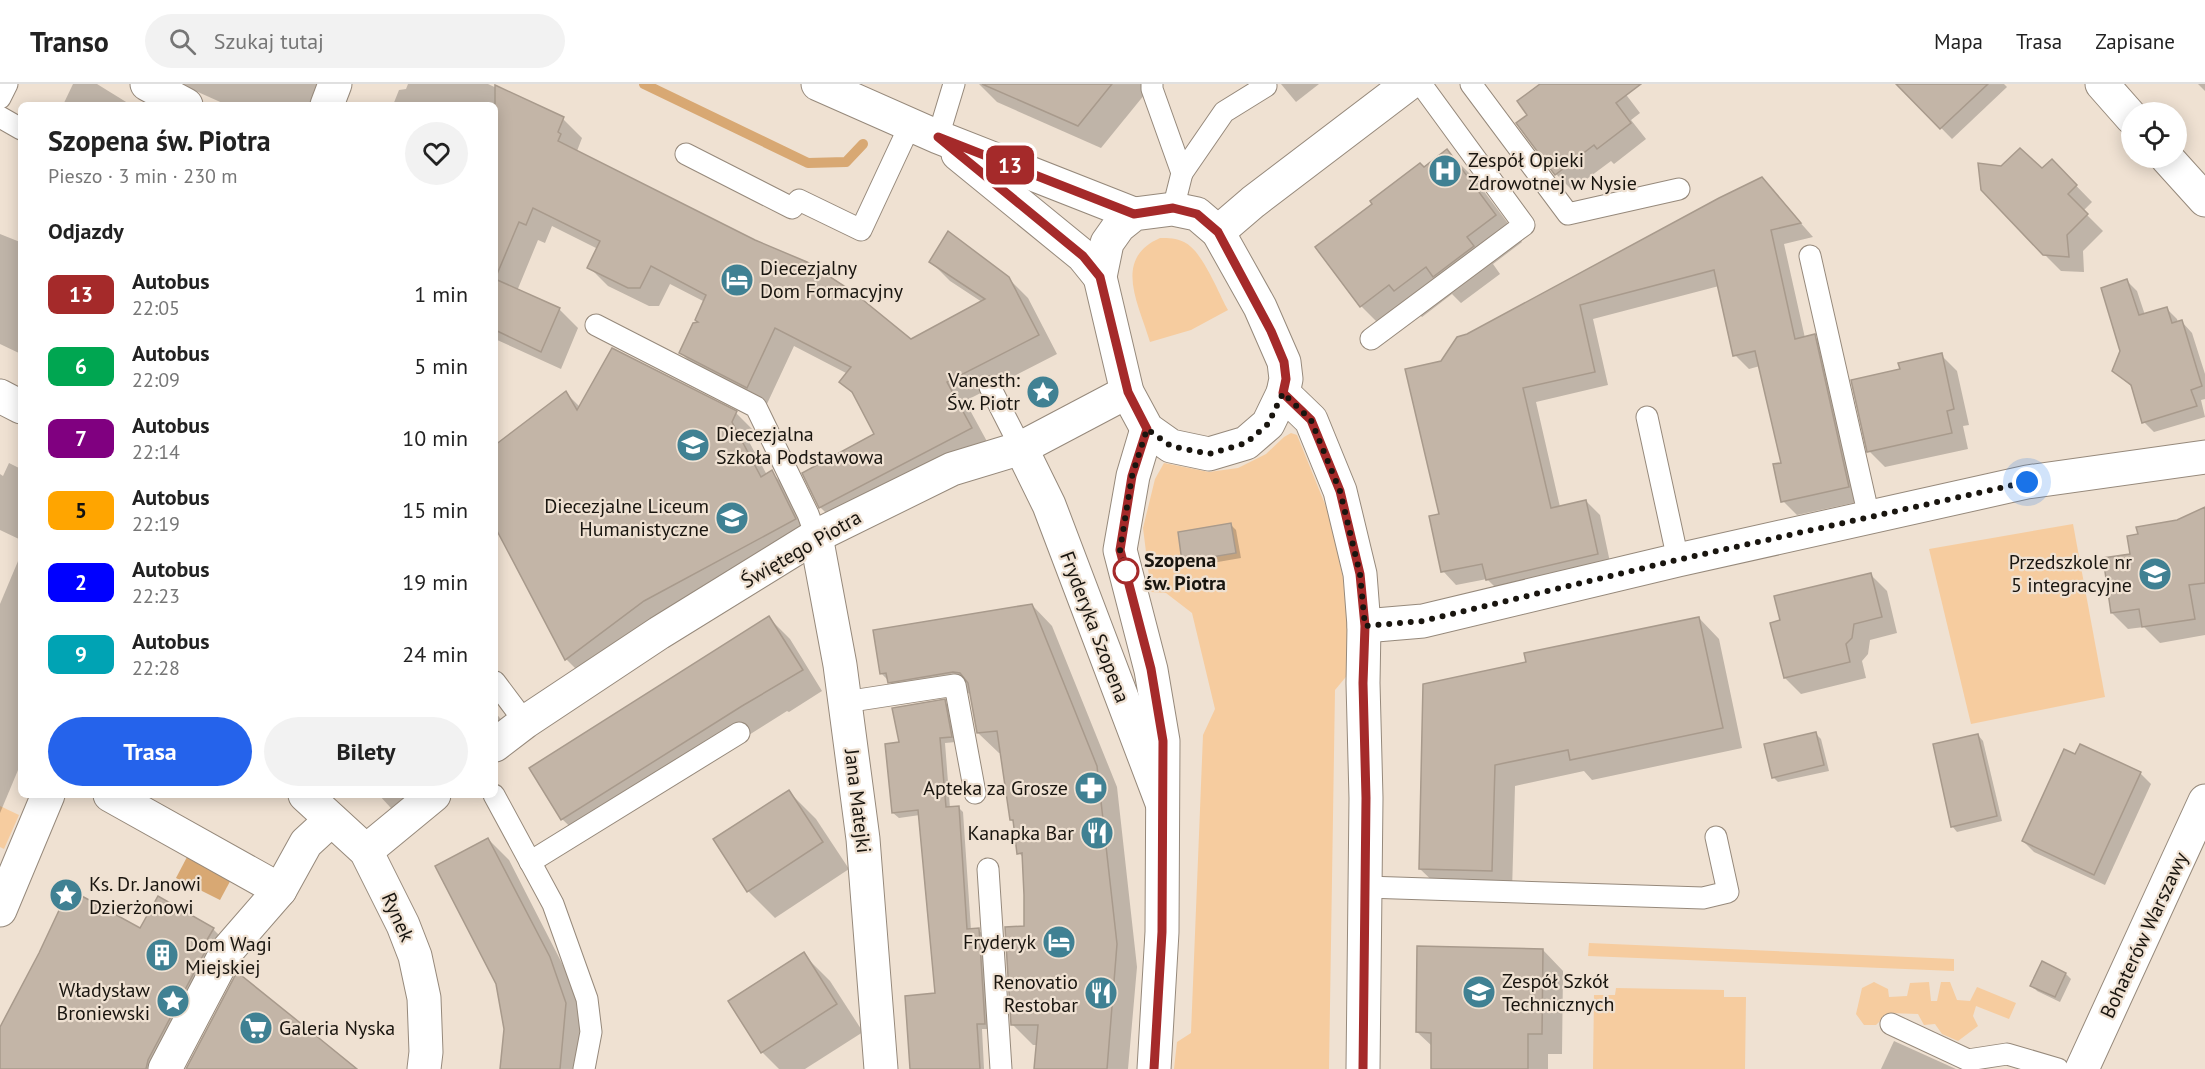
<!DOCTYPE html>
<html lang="pl">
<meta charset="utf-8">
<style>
body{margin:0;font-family:"PT Sans",sans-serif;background:#f2f2f2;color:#222;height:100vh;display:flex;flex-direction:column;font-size:22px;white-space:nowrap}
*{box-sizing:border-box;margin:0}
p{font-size:20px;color:#767676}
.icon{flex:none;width:33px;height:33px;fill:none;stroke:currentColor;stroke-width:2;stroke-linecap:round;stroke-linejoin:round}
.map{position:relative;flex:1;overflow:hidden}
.side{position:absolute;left:18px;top:18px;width:480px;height:696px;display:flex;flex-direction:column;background:#fff;border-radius:9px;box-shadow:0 3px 15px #0003}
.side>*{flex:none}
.badge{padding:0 12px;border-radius:9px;font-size:21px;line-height:39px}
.fabs{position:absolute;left:2121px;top:18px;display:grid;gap:12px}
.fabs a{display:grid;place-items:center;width:66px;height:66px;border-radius:50%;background:#fff;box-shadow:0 3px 15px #0003;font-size:30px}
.you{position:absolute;width:30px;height:30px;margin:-15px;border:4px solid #fff;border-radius:50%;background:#1a73e8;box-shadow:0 0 0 9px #1a73e833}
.map>.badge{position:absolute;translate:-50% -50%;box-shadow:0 0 0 3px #fff}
h2{padding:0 30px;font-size:22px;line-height:54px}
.round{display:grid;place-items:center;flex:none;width:63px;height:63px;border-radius:32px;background:#f2f2f2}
.headline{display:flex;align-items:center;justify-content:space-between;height:102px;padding:0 30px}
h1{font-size:28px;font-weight:700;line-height:45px}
.action{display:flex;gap:12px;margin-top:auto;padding:12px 30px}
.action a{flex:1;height:69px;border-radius:36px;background:#2563eb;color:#fff;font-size:24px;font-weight:700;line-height:69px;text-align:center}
.action a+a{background:#f2f2f2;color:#222}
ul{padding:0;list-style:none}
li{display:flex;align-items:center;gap:18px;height:72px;padding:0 30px}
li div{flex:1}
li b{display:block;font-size:22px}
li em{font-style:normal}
li .badge{min-width:66px;font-weight:700;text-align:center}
header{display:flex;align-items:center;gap:36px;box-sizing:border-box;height:84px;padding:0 30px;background:#fff;border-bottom:2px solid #e0e0e0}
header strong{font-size:28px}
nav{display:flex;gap:33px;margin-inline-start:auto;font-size:21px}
.search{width:420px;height:54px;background:#f2f2f2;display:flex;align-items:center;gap:15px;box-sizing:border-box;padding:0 21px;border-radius:33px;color:#767676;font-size:22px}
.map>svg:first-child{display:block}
.green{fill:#f6cc9f}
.water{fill:#d8a873}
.shadow{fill:#0003}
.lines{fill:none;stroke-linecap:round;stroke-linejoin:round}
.stream{stroke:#d8a873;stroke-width:10}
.building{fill:#c3b5a7;stroke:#a89a8c;stroke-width:1.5}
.lane-casing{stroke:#96897b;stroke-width:23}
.street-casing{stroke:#96897b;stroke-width:35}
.secondary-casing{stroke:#96897b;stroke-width:35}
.lane{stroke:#fff;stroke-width:21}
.street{stroke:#fff;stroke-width:33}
.secondary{stroke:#fff;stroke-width:33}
.line-casing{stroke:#fff;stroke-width:14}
.line{stroke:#a52a2a;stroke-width:9}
.walk{stroke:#19150f;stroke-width:6;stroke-dasharray:0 10.8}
.stop-dot{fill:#fff;stroke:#a52a2a;stroke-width:3}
.labels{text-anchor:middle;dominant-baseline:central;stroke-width:4.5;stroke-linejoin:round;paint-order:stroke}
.poi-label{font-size:20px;fill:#19150f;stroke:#efe1d2;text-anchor:end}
.street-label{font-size:20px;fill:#19150f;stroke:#efe1d2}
.stop-label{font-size:20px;font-weight:bold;fill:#19150f;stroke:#efe1d2;text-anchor:start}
</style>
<header>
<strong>Transo</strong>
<div class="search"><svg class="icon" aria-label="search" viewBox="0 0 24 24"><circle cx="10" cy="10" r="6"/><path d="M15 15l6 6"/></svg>Szukaj tutaj</div>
<nav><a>Mapa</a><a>Trasa</a><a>Zapisane</a></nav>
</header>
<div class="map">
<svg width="2205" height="985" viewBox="0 0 2205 985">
<rect width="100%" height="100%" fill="#efe1d2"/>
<g class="green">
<path d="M1160 154C1169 154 1176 154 1184 158 1202 166 1218 208 1228 226L1191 246 1150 258C1139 220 1112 175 1160 154Z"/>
<path d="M1291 349 1297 351 1329 430 1343 494 1349 542 1350 588 1335 606 1329 985H1174L1177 958 1191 949 1203 651 1215 625 1192 529 1166 509 1151 508 1143 444 1155 395 1164 379 1209 388 1238 384 1266 370 1284 353Z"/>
<path d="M2073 440 2105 613 1971 640 1929 465Z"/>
<path d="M0 722 19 731 4 765 0 763Z"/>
<path d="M1589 859 1954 875V887L1588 872Z"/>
<path d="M1874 898 1888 905 1889 913 1907 912 1910 899 1929 898 1931 917H1937L1941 898H1950L1957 916 1970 917 1977 903 2016 919 2009 935 1976 922 1973 932 1978 942 1958 957 1942 950 1935 940 1924 941 1918 930 1888 929 1876 941H1864L1856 930 1862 904Z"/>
<path d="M1616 904 1724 906V913H1746L1745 985H1593L1594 911H1615Z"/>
</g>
<path class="water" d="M197 754 241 777 220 816 176 794Z"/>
<g class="shadow">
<path d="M73 0H97L131 21H63Z"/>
<path d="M180 0H323L315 21H227Z"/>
<path d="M408 0H488L563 35 582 54 577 67 911 256 982 218 950 197 931 178 1008 194 1028 214 1057 270 965 317 990 363 839 442 820 423 876 351 856 313 841 298 848 290 794 262 766 322 700 288 681 269 700 239 705 218 670 200 659 222H649L608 202 589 183 598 165 552 142 545 159 538 156 517 207 559 225 578 244 561 285 495 255V21H393L399 6 406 5Z"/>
<path d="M979 0H1144L1149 5 1101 64 997 18Z"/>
<path d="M1281 0H1319L1296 18Z"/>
<path d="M1542 0H1618L1640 29 1631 36 1646 55 1614 80 1611 77 1572 106 1556 90 1529 31Z"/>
<path d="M1898 0H2004L2007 3 1952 55Z"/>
<path d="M2198 0H2205V7Z"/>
<path d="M1447 67 1474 94 1522 158 1493 180 1500 190 1461 219 1452 210 1422 233 1416 227 1388 249 1361 222 1318 163Z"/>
<path d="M2052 77 2092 118 2083 127 2103 147 2083 167 2084 188 2061 187 2044 170 2042 86Z"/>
<path d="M1762 95 1813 153 1784 160 1805 254 1814 252 1828 266 1862 417 1797 431 1783 417V380L1760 282 1749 285 1735 271 1719 202 1593 235 1608 301 1536 318 1560 423 1586 417 1600 431 1611 483 1501 509 1487 495 1456 501 1443 487 1442 278 1468 252Z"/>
<path d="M0 150 20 158 21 156V270L0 260Z"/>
<path d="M2126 196 2137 207 2145 231 2166 224 2177 235 2178 239 2182 238 2192 249 2205 290V315L2201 316 2205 333 2154 348 2144 338 2133 304 2114 287 2122 267Z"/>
<path d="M1941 271 1957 287 1969 341 1963 342 1968 365 1885 383 1869 367 1902 286Z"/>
<path d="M566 309 580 323 736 329 752 345 747 354 767 391 771 388 787 404 811 451 582 591 566 575 495 437V362Z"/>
<path d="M9 379 21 385V456L0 446V390L3 392Z"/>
<path d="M2205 426V551L2160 559 2144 543 2128 545 2112 529 2132 471 2178 438Z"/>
<path d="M1231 441 1236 446 1241 474 1189 483 1184 477Z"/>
<path d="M21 470V679L0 729V520Z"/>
<path d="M1870 490 1887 507 1897 549 1870 556 1868 570 1862 577 1866 594 1801 610 1785 594 1782 537Z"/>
<path d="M1032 521 1052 542 1117 703 1137 883 1128 985H1035L1037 961H1033L1012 940 1026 843 1024 774 1019 769 1015 739 1011 736 1002 669H999L978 649 971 609 909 618 881 589Z"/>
<path d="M769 534 790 555 822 607 789 628 787 627 583 755 562 735Z"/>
<path d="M1699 534 1719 555 1742 664 1592 696 1584 687 1515 702 1512 807 1441 805 1420 785 1528 579Z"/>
<path d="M944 617 949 622 956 658 945 659 950 724 958 723 963 728 971 846H978L984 851 990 945H982L984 985H911L936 911 920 731 899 734 893 729 900 659Z"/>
<path d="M495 628 517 655 495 672Z"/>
<path d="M1816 650 1821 655 1829 687 1778 698 1773 693Z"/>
<path d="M1978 651 1983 657 2002 737 1957 748 1952 742Z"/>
<path d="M2140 689 2151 700 2105 801 2034 768 2023 757Z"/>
<path d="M789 708 816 735 849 785 775 834 748 807Z"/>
<path d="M379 711H445L412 747Z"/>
<path d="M488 755 509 776 570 895 586 940 581 985H501L505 945Z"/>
<path d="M213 845 234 866 176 985H0V949L140 846Z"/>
<path d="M1543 866 1563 887 1562 970H1548V985H1432L1433 963 1417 948Z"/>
<path d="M803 870 830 897 863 948 805 985H779L762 968 730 918Z"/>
<path d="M2043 879 2066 890 2071 895 2060 918 2037 907 2032 901Z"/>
<path d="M1894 957 1956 985H1881Z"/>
</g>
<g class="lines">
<path class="stream" d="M644 0 808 79 846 78 863 60"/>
</g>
<g class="building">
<path d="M982 0H1112L1078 42Z"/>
<path d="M1540 0H1641L1616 19 1631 39 1597 65 1594 61 1555 91 1516 39 1527 31 1517 17Z"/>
<path d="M1896 0H1988L1940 45Z"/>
<path d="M495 1 564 33 558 48 561 50 558 57 755 156 807 178 852 207 911 255 985 215 929 178 948 147 1009 193 1039 251 947 298 972 344 819 424 802 389 874 350 852 308 839 298 851 283 775 244 747 304 679 269 693 239 698 238 695 236 706 211 651 182 640 204H628L587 184 600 157 533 124 526 141 519 138 495 195Z"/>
<path d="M2020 64 2042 84 2052 75 2077 101 2068 110 2088 130 2067 151 2069 173 2043 171 1981 106 1978 79 2001 82Z"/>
<path d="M1447 65 1496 131 1467 153 1474 162 1433 193 1426 183 1394 207 1389 201 1360 223 1315 163 1372 120 1370 117 1420 79 1424 83Z"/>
<path d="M1762 93 1801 139 1771 146 1795 255 1815 250 1849 403 1781 418 1773 380 1781 379 1755 267 1733 272 1714 186 1580 221 1595 288 1523 304 1551 424 1586 416 1598 470 1486 496 1482 480 1441 488 1429 432 1439 430 1405 285 1441 277 1457 253 1467 250 1719 114Z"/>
<path d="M495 195 560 224 541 268 495 246Z"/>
<path d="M2127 195 2139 231 2167 223 2172 239 2182 236 2202 302 2191 306 2197 322 2142 339 2131 301 2112 287 2120 267 2101 204Z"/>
<path d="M612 264 737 327 732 338 761 393 772 386 796 435 644 517 565 576 495 443V361L566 307 577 326Z"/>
<path d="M1942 269 1954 325 1947 327 1952 349 1867 368 1851 296 1900 285 1898 279Z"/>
<path d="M2205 423V499L2189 501 2195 535 2142 543 2139 525 2111 529 2103 474 2130 470 2127 452 2138 450 2136 443 2177 436Z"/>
<path d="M1231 439 1236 469 1182 478 1178 448Z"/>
<path d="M1871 489 1882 533 1854 540 1852 554 1846 560 1850 578 1784 594 1770 539 1780 536 1774 512Z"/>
<path d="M1032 520 1097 682 1117 860 1107 985H1034L1038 941H1011L1005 843 1024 842V811L1022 769 1017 770 1013 736H1010L997 647 977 649 968 599 960 589 953 588 888 599 886 589 880 590 873 546Z"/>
<path d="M769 532 803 586 742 622 561 736 529 684Z"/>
<path d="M1699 533 1723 644 1570 676 1568 666 1495 681 1492 787 1419 785 1423 600 1526 578 1524 569Z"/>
<path d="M945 615 952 653 940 654 946 723 959 722 967 845 979 844 985 940H977L980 985H910L905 912 935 909 918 726 892 729 885 660 899 658 892 624Z"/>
<path d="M1816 648 1824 681 1772 694 1764 660Z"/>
<path d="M1978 650 1997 732 1951 743 1933 660Z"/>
<path d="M2080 660 2141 688 2094 791 2022 757 2064 665 2075 670Z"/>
<path d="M789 706 823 758 747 808 713 755Z"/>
<path d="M488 754 550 873 566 919 560 985H500L504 945 496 900 435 782Z"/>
<path d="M69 805 140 844 158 812 214 844 204 861 207 864 148 976 146 985H0V943L39 869Z"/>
<path d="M1417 862 1543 865 1542 950H1528V985H1431V949L1416 948Z"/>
<path d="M804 868 837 920 761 969 728 917Z"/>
<path d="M2042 877 2066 889 2055 913 2030 902Z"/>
<path d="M237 888 309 946 357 985H186Z"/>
</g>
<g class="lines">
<defs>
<g id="lane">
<path d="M1152 0V5L1182 89 1173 125"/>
<path d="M1471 0 1568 130 1679 105"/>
<path d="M0 14 7 0"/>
<path d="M0 33 21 45"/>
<path d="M938 53 954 0"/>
<path d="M686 70 792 124 799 116 861 146 910 41"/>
<path d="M1182 89 1224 28 1266 2"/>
<path d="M1810 172 1869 433"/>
<path d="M596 241 756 323 808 430 816 452"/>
<path d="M1371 255 1524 141 1421 0"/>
<path d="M990 303 1021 364"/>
<path d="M1647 333 1678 476"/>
<path d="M495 598 525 638"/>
<path d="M845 618 955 601 975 709"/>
<path d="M494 711 553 820 587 915 591 948 584 985"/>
<path d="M530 778 739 649"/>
<path d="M988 785 1001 985"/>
<path d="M1366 803 1703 814 1728 808 1716 753"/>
<path d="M1891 940 1968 976 2007 970 2058 985"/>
</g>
<g id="street">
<path d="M147 0 186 21"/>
<path d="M2102 0 2132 34"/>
<path d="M327 21 335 0"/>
<path d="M2167 74 2205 116"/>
<path d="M1218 148 1253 118 1408 0"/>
<path d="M0 312 21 323"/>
<path d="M1021 364 1049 421 1162 719"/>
<path d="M816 452 840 581 863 755 881 985"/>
<path d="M1364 542 1423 537 1678 476 2027 398 2205 373"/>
<path d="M495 661 525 638 659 549 816 452 952 385 1021 364 1127 308"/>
<path d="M110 711 280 806 227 867 165 985"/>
<path d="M305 711 366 767 403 841 415 872 424 914 426 968 424 985"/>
<path d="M366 767 434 711"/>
<path d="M280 806 306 759 331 736"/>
<path d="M0 826 48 711"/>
<path d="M2082 985 2205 717"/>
</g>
<g id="secondary">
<path d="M818 0 938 53 1134 130"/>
<path d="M958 70 1083 172 1100 193"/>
<path d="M1173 125 1197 130 1218 148 1260 223 1284 278 1286 295 1283 309 1268 340 1246 359 1209 370 1171 362 1147 345 1127 308 1100 193 1107 159 1119 142 1134 130Z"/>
<path d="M1283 309 1311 336 1340 407 1360 490 1364 542 1363 599 1366 714 1363 985"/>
<path d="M1147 345 1133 392 1120 466 1151 586 1163 657 1162 848 1154 985"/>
</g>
</defs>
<use href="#lane" class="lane-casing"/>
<use href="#street" class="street-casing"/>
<use href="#secondary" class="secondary-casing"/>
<use href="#lane" class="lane"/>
<use href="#street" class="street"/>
<use href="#secondary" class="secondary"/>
</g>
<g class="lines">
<defs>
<path id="line" d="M1154 985 1162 848 1163 657 1151 585 1120 466 1132 392 1147 345 1128 308 1100 193 1083 172 938 53 1134 130 1173 124 1197 130 1218 148 1271 247 1284 278 1286 295 1283 309 1311 336 1340 407 1360 490 1365 542 1363 599 1366 714 1363 985"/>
</defs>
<use href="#line" class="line-casing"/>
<use href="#line" class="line"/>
<path class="walk" d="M1126 487 1120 466 1132 392 1147 345 1171 362 1209 370 1246 359 1268 340 1283 309 1311 336 1340 407 1360 490 1365 542 1423 537 1677 476 2027 398"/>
</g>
<defs>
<symbol id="hospital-disc" viewBox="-11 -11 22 22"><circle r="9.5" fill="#408193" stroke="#efe1d2"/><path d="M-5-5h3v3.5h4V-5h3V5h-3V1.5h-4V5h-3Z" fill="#fff"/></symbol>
<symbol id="hotel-disc" viewBox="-11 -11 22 22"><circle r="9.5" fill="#408193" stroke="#efe1d2"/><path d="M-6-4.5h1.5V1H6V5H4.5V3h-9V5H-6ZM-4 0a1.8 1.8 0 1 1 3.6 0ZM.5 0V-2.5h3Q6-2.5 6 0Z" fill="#fff"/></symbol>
<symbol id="sight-disc" viewBox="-11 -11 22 22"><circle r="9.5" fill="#408193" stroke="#efe1d2"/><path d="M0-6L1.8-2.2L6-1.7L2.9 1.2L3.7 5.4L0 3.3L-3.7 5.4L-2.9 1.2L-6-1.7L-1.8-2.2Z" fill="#fff"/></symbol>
<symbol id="school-disc" viewBox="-11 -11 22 22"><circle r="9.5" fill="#408193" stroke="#efe1d2"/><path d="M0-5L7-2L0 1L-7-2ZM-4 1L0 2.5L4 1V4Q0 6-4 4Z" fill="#fff"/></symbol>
<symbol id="pharmacy-disc" viewBox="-11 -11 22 22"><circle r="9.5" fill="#408193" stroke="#efe1d2"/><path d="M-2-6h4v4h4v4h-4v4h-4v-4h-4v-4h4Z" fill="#fff"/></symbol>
<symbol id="restaurant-disc" viewBox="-11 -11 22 22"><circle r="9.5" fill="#408193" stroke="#efe1d2"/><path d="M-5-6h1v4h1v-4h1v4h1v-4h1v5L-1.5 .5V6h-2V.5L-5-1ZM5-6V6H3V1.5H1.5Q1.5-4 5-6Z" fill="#fff"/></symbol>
<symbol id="building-disc" viewBox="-11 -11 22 22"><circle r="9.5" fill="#408193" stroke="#efe1d2"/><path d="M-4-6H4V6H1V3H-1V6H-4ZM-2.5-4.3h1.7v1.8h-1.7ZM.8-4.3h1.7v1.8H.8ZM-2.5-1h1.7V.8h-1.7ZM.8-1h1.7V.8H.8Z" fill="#fff"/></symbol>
<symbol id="supermarket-disc" viewBox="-11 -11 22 22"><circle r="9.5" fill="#408193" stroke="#efe1d2"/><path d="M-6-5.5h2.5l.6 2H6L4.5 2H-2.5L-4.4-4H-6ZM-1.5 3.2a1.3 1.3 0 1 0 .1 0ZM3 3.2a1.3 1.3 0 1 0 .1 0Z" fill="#fff"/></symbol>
</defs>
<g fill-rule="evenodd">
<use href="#hospital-disc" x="1426" y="68" width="38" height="38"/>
<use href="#hotel-disc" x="718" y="177" width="38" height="38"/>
<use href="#sight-disc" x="1024" y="289" width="38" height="38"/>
<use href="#school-disc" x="674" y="342" width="38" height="38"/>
<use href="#school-disc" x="713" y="415" width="38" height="38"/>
<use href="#school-disc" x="2136" y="471" width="38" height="38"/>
<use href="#pharmacy-disc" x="1072" y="685" width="38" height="38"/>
<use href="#restaurant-disc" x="1078" y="730" width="38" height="38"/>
<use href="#sight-disc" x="47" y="792" width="38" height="38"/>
<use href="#hotel-disc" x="1040" y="839" width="38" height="38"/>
<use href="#building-disc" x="143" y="852" width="38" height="38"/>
<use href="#school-disc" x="1460" y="889" width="38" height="38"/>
<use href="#restaurant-disc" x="1082" y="890" width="38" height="38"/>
<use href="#sight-disc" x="154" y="898" width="38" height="38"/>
<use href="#supermarket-disc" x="237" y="925" width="38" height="38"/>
</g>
<circle class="stop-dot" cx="1126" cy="487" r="12"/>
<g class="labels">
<g class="poi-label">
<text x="1468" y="76" text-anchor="start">Zespół Opieki<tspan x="1468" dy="23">Zdrowotnej w Nysie</tspan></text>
<text x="760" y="184" text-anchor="start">Diecezjalny<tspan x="760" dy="23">Dom Formacyjny</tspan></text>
<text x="1020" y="296">Vanesth:<tspan x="1020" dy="23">Św. Piotr</tspan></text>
<text x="716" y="350" text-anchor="start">Diecezjalna<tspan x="716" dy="23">Szkoła Podstawowa</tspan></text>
<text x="709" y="422">Diecezjalne Liceum<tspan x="709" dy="23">Humanistyczne</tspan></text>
<text x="2132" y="478">Przedszkole nr<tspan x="2132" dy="23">5 integracyjne</tspan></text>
<text x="1068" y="704">Apteka za Grosze</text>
<text x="1074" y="749">Kanapka Bar</text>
<text x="89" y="800" text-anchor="start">Ks. Dr. Janowi<tspan x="89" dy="23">Dzierżonowi</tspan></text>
<text x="1036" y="858">Fryderyk</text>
<text x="185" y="860" text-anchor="start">Dom Wagi<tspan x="185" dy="23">Miejskiej</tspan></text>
<text x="1502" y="897" text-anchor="start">Zespół Szkół<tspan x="1502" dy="23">Technicznych</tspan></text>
<text x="1078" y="898">Renovatio<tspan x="1078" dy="23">Restobar</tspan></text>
<text x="150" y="906">Władysław<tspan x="150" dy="23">Broniewski</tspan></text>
<text x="279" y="944" text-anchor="start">Galeria Nyska</text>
</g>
<g class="street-label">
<text transform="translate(801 465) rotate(-30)">Świętego Piotra</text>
<text transform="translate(1095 543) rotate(69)">Fryderyka Szopena</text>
<text transform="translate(858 717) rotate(83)">Jana Matejki</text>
<text transform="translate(398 833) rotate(66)">Rynek</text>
<text transform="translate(2144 851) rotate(-65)">Bohaterów Warszawy</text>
</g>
<g class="stop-label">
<text x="1144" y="476">Szopena<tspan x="1144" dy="23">św. Piotra</tspan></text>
</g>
</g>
</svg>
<div class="fabs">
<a><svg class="icon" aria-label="locate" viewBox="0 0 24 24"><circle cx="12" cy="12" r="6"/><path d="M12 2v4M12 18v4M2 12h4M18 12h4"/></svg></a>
</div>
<div class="you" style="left:2027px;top:398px"></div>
<b class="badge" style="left:1010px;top:81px;background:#a52a2a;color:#fff">13</b>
<section class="side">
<div class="headline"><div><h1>Szopena św. Piotra</h1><p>Pieszo · 3 min · 230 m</p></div><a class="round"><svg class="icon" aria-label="heart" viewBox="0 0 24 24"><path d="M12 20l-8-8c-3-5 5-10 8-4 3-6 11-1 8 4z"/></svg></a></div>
<h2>Odjazdy</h2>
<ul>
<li><span class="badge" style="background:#a52a2a;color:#fff">13</span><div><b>Autobus</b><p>22:05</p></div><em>1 min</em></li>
<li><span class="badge" style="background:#00a651;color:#fff">6</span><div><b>Autobus</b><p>22:09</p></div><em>5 min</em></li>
<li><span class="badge" style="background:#800080;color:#fff">7</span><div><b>Autobus</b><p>22:14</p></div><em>10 min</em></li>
<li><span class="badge" style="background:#ffa500;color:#111">5</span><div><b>Autobus</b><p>22:19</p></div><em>15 min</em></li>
<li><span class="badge" style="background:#00f;color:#fff">2</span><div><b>Autobus</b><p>22:23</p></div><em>19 min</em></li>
<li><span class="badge" style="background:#00a3b4;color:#fff">9</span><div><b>Autobus</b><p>22:28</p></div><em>24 min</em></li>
</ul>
<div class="action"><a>Trasa</a><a>Bilety</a></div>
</section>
</div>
